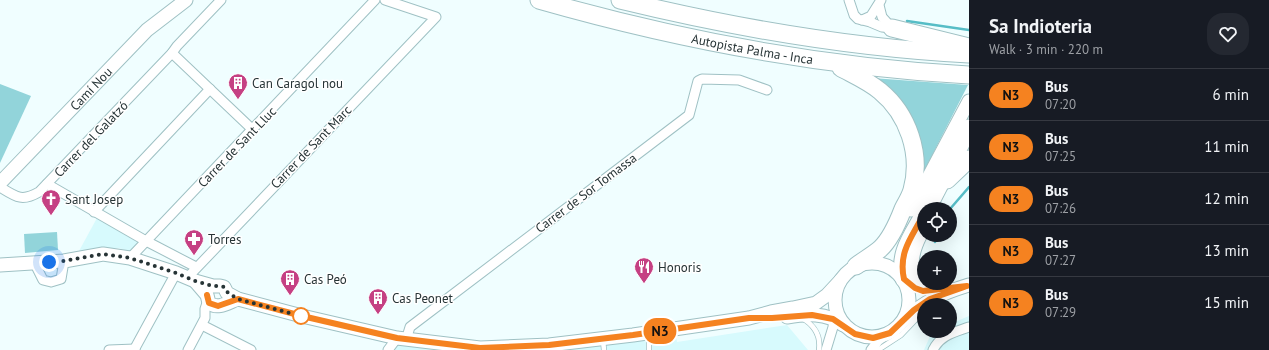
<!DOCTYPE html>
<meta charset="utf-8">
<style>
body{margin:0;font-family:"PT Sans",sans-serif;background:#242831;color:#f1f3f6;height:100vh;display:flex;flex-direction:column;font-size:15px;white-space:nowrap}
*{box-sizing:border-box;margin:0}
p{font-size:13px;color:#9ea1a6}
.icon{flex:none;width:22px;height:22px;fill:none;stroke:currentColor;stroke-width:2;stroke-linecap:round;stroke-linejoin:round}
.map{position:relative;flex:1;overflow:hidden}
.sheet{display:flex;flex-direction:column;background:#171b24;width:300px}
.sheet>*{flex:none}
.badge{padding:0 8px;border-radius:13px;font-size:14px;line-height:26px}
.buttons{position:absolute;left:917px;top:202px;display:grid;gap:8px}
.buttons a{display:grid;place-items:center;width:40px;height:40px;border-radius:50%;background:#171b24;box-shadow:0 4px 16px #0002;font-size:20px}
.you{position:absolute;width:20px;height:20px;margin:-10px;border:3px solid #fff;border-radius:50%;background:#1a73e8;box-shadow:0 0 0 6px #1a73e833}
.map>.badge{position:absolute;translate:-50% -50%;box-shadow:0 0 0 2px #fff}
.round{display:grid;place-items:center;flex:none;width:42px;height:42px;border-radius:16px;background:#242831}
.headline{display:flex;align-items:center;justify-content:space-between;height:68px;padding:0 20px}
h1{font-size:19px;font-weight:700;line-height:30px}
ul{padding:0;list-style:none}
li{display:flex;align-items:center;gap:12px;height:52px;padding:0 20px;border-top:1px solid #363941}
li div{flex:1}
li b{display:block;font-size:15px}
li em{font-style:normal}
li .badge{min-width:44px;font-weight:700;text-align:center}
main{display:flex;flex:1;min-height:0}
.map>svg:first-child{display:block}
.built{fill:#d7fafd}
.green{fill:#92d4da}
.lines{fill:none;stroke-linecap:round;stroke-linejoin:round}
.stream{stroke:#56bdc6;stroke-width:2.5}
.lane-casing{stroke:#9fc1c4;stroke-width:6}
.street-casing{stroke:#9fc1c4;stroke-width:11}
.secondary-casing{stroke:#9fc1c4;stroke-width:15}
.highway-casing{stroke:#9fc1c4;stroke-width:19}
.lane{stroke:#fff;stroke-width:4.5}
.street{stroke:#fff;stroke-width:9}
.secondary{stroke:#fff;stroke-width:13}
.highway{stroke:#fff;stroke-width:17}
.line-casing{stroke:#fff;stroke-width:9}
.line{stroke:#f58220;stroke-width:6}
.walk{stroke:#273436;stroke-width:4;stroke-dasharray:0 7.2}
.stop-dot{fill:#fff;stroke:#f58220;stroke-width:2}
.labels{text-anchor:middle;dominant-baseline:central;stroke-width:3;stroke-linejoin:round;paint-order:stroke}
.street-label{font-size:13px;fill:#273436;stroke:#fff}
.poi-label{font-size:13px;fill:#273436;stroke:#fff;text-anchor:start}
</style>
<main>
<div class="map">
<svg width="969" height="350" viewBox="0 0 969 350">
<rect width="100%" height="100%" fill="#f0feff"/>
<g class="built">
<path d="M97 218 140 242 130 252 119 248 79 251Z"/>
<path d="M969 316V350H924L931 334 936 331H950V324Z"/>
<path d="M787 325 808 350H390L400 343 480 348 675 329 677 342Z"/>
</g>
<g class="green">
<path d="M872 78 968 85 922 175 920 160Z"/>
<path d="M0 84 31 96 0 163Z"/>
<path d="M57 232 58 250 25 253 24 234Z"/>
</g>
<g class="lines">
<g class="stream">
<path d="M907 21 969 30"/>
<path d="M950 209 969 187"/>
<path d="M935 242 939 235"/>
</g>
<defs>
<g id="lane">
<path d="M802 318C814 325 821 336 819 350"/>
<path d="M649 334V350"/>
<path d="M603 340 604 350"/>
<path d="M878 350 901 335 922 313"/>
</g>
<g id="street">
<path d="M849 0 854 15 858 19 870 22 882 27 892 28"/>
<path d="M879 5 882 17 892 28"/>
<path d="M862 20 871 16 881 0"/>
<path d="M172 53 253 130"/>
<path d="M47 184 146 241 196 267"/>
<path d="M0 187C16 197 22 202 39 192L172 53 177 46 221 0"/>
<path d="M94 212 210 89"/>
<path d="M130 258 375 0"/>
<path d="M34 262 43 280 51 282 61 279 64 261"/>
<path d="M187 278 436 17 385 0"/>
<path d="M202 325 251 350"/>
<path d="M406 340 410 327 689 115 698 81 702 79 739 80 767 90"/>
<path d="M109 350 135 349"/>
<path d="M134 350 176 273"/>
<path d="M188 350 205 318V309L208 300"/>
<path d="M388 350 397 338"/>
<path d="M826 350 833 327 835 308"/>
<path d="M871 350 878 341 886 335"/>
<path d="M933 350C940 335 955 332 969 327"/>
</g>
<g id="secondary">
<path id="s1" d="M0 183 147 30 186 0"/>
<path d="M911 210 969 101"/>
<path d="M920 236C913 250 905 274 924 283 931 287 940 287 948 288"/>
<circle cx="872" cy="300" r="37"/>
<path d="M0 265 64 261 103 254 130 258 176 273 195 281 213 286H220L224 287 227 293 238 299 302 316 397 338 480 348 549 345 633 335 749 318 771 312 793 308 816 303 827 295 840 281"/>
<path d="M195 281 207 295 209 303C218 310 229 302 238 299"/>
<path d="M787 317C805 314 827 312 843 325"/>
<path d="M904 320C924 301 943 293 969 285"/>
</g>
<g id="highway">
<path id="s2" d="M539 0C679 40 823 67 969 75"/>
<path d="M620 0C735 28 851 48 969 54"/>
<path d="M892 28 969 47"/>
<path d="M841 68C854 75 868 81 880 91 908 114 922 154 912 190 910 197 906 203 903 209 898 222 891 239 880 249 873 255 864 260 856 266"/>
<path d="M947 180 969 159"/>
<path d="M927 209 969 128"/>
<path d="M904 279C898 252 912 237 924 214"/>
</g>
</defs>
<use href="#lane" class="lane-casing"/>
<use href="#street" class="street-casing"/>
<use href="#secondary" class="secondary-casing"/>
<use href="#highway" class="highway-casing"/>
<use href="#lane" class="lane"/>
<use href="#street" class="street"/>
<use href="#secondary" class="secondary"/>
<use href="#highway" class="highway"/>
</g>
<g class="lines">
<defs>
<path id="line" d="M207 295 209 303 218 306 238 299 302 316 397 338 480 348 549 345 633 335 749 318H772L812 315 833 319 855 334 873 338 890 333 914 310 930 299 967 286 923 291 915 288 904 279C898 252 912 237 924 214"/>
</defs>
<use href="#line" class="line-casing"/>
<use href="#line" class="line"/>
<path class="walk" d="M49 262 64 261 103 254 130 258 176 273 195 281 213 286H220L224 287 228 293 238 299 301 316"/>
</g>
<defs>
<symbol id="building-pin" viewBox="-11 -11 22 30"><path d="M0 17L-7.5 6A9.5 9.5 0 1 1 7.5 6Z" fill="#c54083" stroke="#fff"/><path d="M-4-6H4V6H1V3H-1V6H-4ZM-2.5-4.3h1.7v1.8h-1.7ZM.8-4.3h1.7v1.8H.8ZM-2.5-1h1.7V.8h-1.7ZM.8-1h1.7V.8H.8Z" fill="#fff"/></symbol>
<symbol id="church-pin" viewBox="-11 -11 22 30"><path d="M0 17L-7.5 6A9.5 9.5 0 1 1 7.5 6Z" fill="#c54083" stroke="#fff"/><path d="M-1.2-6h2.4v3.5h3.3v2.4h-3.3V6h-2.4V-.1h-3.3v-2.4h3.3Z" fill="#fff"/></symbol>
<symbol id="pharmacy-pin" viewBox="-11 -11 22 30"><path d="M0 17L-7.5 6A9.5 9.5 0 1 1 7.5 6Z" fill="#c54083" stroke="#fff"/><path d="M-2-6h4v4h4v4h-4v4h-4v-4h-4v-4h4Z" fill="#fff"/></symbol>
<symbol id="restaurant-pin" viewBox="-11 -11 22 30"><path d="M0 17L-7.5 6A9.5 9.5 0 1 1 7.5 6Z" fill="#c54083" stroke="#fff"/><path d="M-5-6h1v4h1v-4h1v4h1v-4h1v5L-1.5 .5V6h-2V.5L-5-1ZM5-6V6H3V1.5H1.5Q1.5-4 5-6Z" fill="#fff"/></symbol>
</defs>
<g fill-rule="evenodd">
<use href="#building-pin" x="227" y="72" width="22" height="30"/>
<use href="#church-pin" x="40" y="188" width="22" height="30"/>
<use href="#pharmacy-pin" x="183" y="228" width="22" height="30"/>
<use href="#restaurant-pin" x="633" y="256" width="22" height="30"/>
<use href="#building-pin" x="279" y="268" width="22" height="30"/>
<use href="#building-pin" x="367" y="287" width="22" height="30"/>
</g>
<circle class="stop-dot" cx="301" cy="316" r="8"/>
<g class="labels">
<g class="street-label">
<text stroke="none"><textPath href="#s2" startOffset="219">Autopista Palma - Inca</textPath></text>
<text stroke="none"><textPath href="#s1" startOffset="131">Camí Nou</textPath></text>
<text transform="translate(91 139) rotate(-46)">Carrer del Galatzó</text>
<text transform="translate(237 147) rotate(-46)">Carrer de Sant Lluc</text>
<text transform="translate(311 147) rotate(-46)">Carrer de Sant Marc</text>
<text transform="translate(586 193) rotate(-37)">Carrer de Sor Tomassa</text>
</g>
<g class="poi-label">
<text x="252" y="83">Can Caragol nou</text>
<text x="65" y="199">Sant Josep</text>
<text x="208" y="239">Torres</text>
<text x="658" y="267">Honoris</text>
<text x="304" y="279">Cas Peó</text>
<text x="392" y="298">Cas Peonet</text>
</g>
</g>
</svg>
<div class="buttons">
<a><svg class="icon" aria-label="locate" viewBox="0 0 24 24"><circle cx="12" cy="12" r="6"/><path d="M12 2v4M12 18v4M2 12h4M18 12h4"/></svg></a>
<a>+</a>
<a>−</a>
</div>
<div class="you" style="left:49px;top:262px"></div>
<b class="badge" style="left:660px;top:331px;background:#f58220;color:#111">N3</b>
</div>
<section class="sheet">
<div class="headline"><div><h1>Sa Indioteria</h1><p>Walk · 3 min · 220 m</p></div><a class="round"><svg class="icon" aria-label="heart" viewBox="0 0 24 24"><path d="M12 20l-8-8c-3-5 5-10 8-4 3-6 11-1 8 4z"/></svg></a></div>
<ul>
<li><span class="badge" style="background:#f58220;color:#111">N3</span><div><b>Bus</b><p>07:20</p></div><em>6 min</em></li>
<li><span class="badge" style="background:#f58220;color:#111">N3</span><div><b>Bus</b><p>07:25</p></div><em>11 min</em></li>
<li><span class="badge" style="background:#f58220;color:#111">N3</span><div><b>Bus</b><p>07:26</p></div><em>12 min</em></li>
<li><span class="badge" style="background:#f58220;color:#111">N3</span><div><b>Bus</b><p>07:27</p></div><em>13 min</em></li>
<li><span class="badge" style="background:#f58220;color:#111">N3</span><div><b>Bus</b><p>07:29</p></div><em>15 min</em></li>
</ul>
</section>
</main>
